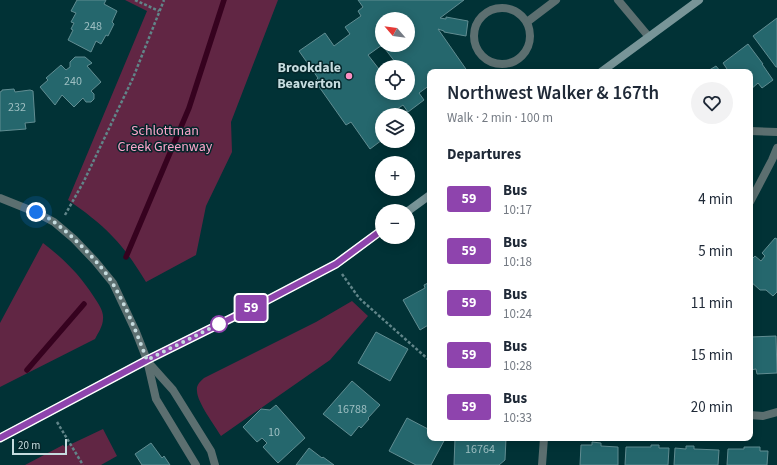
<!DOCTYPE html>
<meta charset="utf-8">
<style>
body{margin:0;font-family:"Source Sans 3",sans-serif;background:#f2f2f3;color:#1f2937;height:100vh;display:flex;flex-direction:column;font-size:15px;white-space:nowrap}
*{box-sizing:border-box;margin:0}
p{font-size:13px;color:#747a83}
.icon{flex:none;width:22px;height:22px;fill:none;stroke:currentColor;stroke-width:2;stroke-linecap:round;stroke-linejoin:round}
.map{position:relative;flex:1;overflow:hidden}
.side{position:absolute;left:427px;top:69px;width:326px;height:372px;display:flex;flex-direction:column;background:#fff;border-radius:8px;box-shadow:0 2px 10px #0003}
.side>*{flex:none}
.badge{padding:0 8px;border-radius:3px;font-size:14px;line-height:26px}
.needle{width:26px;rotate:298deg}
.controls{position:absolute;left:375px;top:12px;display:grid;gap:8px}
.controls a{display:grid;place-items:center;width:40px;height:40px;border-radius:50%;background:#fff;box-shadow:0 2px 10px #0003;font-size:20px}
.scale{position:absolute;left:12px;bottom:10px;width:55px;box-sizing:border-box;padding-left:4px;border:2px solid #c6dcdf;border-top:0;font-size:11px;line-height:14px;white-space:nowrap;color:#c6dcdf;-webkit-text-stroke:3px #04262a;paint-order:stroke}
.you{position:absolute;width:20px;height:20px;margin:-10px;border:3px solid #fff;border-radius:50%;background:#1a73e8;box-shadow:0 0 0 6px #1a73e833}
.map>.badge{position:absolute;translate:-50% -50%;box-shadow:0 0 0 2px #fff}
h2{padding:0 20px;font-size:15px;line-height:36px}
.round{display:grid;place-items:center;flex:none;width:42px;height:42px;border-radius:21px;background:#f2f2f3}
.summary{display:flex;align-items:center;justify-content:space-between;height:68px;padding:0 20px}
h1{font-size:19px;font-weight:600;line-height:30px}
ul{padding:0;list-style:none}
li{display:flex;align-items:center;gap:12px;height:52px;padding:0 20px}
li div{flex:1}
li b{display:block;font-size:15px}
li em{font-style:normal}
li .badge{min-width:44px;font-weight:700;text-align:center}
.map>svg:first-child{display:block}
.green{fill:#612644}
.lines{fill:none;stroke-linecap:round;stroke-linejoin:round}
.stream{stroke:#36021f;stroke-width:5.5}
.building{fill:#25676d;stroke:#618d92;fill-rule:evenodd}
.path{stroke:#618589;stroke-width:2.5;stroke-dasharray:3 2;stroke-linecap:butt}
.service{stroke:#5c6f70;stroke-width:8}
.minor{stroke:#5c6f70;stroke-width:8}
.secondary{stroke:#789598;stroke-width:8}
.line-casing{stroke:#fff;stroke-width:9}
.line{stroke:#8e44ad;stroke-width:6}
.walk{stroke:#c6dcdf;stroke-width:4;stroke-dasharray:0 7.2}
.poi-dot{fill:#fc8fc2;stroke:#04262a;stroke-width:1.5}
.stop-dot{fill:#fff;stroke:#8e44ad;stroke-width:2}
.labels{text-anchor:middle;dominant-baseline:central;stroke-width:3;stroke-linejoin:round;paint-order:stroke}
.number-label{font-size:12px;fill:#9ebfc2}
.poi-label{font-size:14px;font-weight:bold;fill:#c6dcdf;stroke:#04262a;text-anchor:end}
.park-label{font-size:14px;fill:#faa4ca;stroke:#04262a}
</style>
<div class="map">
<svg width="777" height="465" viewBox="0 0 777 465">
<rect width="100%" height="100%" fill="#013236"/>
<g class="green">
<path d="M125 0H278L231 122 232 152 206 206 196 255 146 282C136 266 126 250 113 237 100 223 84 211 68 200L147 11Z"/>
<path d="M43 243C64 259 80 275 94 297 98 303 104 311 103 319 103 326 98 333 95 339L0 387V323Z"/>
<path d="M352 301 368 316 330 360 221 436C215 426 197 402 197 391 196 385 200 382 204 378L316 322Z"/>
<path d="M103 429 117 456 101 465H25L63 445 65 447Z"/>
</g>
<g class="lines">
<g class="stream">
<path d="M126 257 189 108 224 0"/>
<path d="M27 370 84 304"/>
</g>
</g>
<g class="building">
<path d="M77 0H106L104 4 117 11 112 22 114 24 108 36 106 35 101 44 96 41 91 52 68 40 73 30 71 29 74 23 71 22 76 13 71 11Z"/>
<path d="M358 0H464L440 18 446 19V17L468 21 466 36 444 32V31L438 29 468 72H430V85L419 93 424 100 408 112 403 105 388 115H382V140L370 149 351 122 346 125 315 81 318 78 299 51 325 33 334 46 350 34 345 27 361 16 358 11 363 7ZM382 19H408V45H382ZM382 45 399 67H408V93H382V73L368 55Z"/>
<path d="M777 18V67H776L753 36Z"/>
<path d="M748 44 763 64H762L773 80 762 88 758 83 750 90V72H729L723 63Z"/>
<path d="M75 57H85L92 63 87 66 101 82 91 91 94 94V99L91 102H86L83 98 74 107 62 95 55 105 40 87 48 80 46 78 61 65 66 70 70 67V62Z"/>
<path d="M716 66 721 72H701L704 69 706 72Z"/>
<path d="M14 89 15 92 30 90 33 91 35 122 25 123 26 129 0 131V92L2 91V90Z"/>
<path d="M775 238 777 239V292L773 296 766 290H760L750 281V261L755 256 761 261 765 256 762 253Z"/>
<path d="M430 282V324L420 330 403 300 425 288 424 285Z"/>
<path d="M376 332 408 349 390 381 358 363Z"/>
<path d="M776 336 777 373 757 374 756 369 750 370V337Z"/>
<path d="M352 381 380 405 368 418 369 419 361 428 359 426 351 436 323 414Z"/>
<path d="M276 405 305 438 278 463 263 447 267 443 262 438 257 442 243 427 261 409 270 410Z"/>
<path d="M407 418 428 429 430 427V438L445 439 431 465H416L389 451Z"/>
<path d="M455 438H506L505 460 499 465H454Z"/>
<path d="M592 442 601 443V446L618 447V465H580L581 445H592Z"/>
<path d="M151 443 162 458 164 456 170 465H142L135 454Z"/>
<path d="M651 445H659V448H669L668 465H625L626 447H651Z"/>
<path d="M686 446H694V449L719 450 718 465H674L675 448 686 449Z"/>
<path d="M744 447H760V451H768L767 465H727L728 449H744Z"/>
<path d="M309 448 322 458 323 457 334 465H296Z"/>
</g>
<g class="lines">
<g class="path">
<path d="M135 0 159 11"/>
<path d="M65 215 84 181 133 78 164 0"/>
<path d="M342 274 359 298 430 361"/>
<path d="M57 422 83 465"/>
</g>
<g class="service">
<path d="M618 0 649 37"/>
<circle cx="502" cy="36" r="28"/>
<path d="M527 22 556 0"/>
</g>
<g class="minor">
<path d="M750 131 777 132"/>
<path d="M0 198 35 212 54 222 74 239 95 261 113 283 136 332 147 360 156 399 196 465"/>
<path d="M750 202 772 160 777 148"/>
<path d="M147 361 173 390 211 451 215 465"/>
<path d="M750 415 763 416 777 412"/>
<path d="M542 465 544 438"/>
</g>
<g class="secondary">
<path d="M601 72 699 0"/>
<path d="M408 211 430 195"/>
<path d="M0 438 147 360 258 305 336 264 382 230"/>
</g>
</g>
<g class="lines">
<defs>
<path id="line" d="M0 438 147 360 258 305 336 264 382 230"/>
</defs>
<use href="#line" class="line-casing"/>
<use href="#line" class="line"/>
<path class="walk" d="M36 212C42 215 49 218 54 222 72 235 102 265 113 284 127 308 137 334 147 360L219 324"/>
</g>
<circle class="poi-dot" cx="349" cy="76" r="4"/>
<circle class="stop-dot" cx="219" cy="324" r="8"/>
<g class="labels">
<g class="number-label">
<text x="93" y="26">248</text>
<text x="73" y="81">240</text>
<text x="17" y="107">232</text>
<text x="352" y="409">16788</text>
<text x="274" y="432">10</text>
<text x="480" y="449">16764</text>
</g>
<g class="poi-label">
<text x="341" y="68">Brookdale<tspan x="341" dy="16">Beaverton</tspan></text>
</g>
<g class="park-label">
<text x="165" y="131">Schlottman<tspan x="165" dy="16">Creek Greenway</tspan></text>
</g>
</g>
</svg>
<div class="controls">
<a><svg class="needle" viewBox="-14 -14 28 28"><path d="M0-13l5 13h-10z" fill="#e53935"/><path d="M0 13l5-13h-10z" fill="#747a83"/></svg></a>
<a><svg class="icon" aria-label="locate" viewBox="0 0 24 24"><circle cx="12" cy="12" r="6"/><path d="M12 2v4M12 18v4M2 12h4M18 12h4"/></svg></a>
<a><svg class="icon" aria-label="layers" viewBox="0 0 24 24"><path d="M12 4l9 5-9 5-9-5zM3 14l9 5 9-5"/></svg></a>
<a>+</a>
<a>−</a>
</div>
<div class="scale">20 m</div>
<div class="you" style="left:36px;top:212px"></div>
<b class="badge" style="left:251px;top:308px;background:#8e44ad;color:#fff">59</b>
<section class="side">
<div class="summary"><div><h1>Northwest Walker &amp; 167th</h1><p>Walk · 2 min · 100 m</p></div><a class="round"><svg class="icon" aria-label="heart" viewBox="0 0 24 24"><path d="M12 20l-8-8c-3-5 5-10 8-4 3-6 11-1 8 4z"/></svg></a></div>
<h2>Departures</h2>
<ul>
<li><span class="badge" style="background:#8e44ad;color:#fff">59</span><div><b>Bus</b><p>10:17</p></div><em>4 min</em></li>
<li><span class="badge" style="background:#8e44ad;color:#fff">59</span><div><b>Bus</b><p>10:18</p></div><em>5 min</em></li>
<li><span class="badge" style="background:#8e44ad;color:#fff">59</span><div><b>Bus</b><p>10:24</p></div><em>11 min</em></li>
<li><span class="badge" style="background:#8e44ad;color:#fff">59</span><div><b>Bus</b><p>10:28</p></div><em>15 min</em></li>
<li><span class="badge" style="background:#8e44ad;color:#fff">59</span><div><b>Bus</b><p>10:33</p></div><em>20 min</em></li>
</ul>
</section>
</div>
